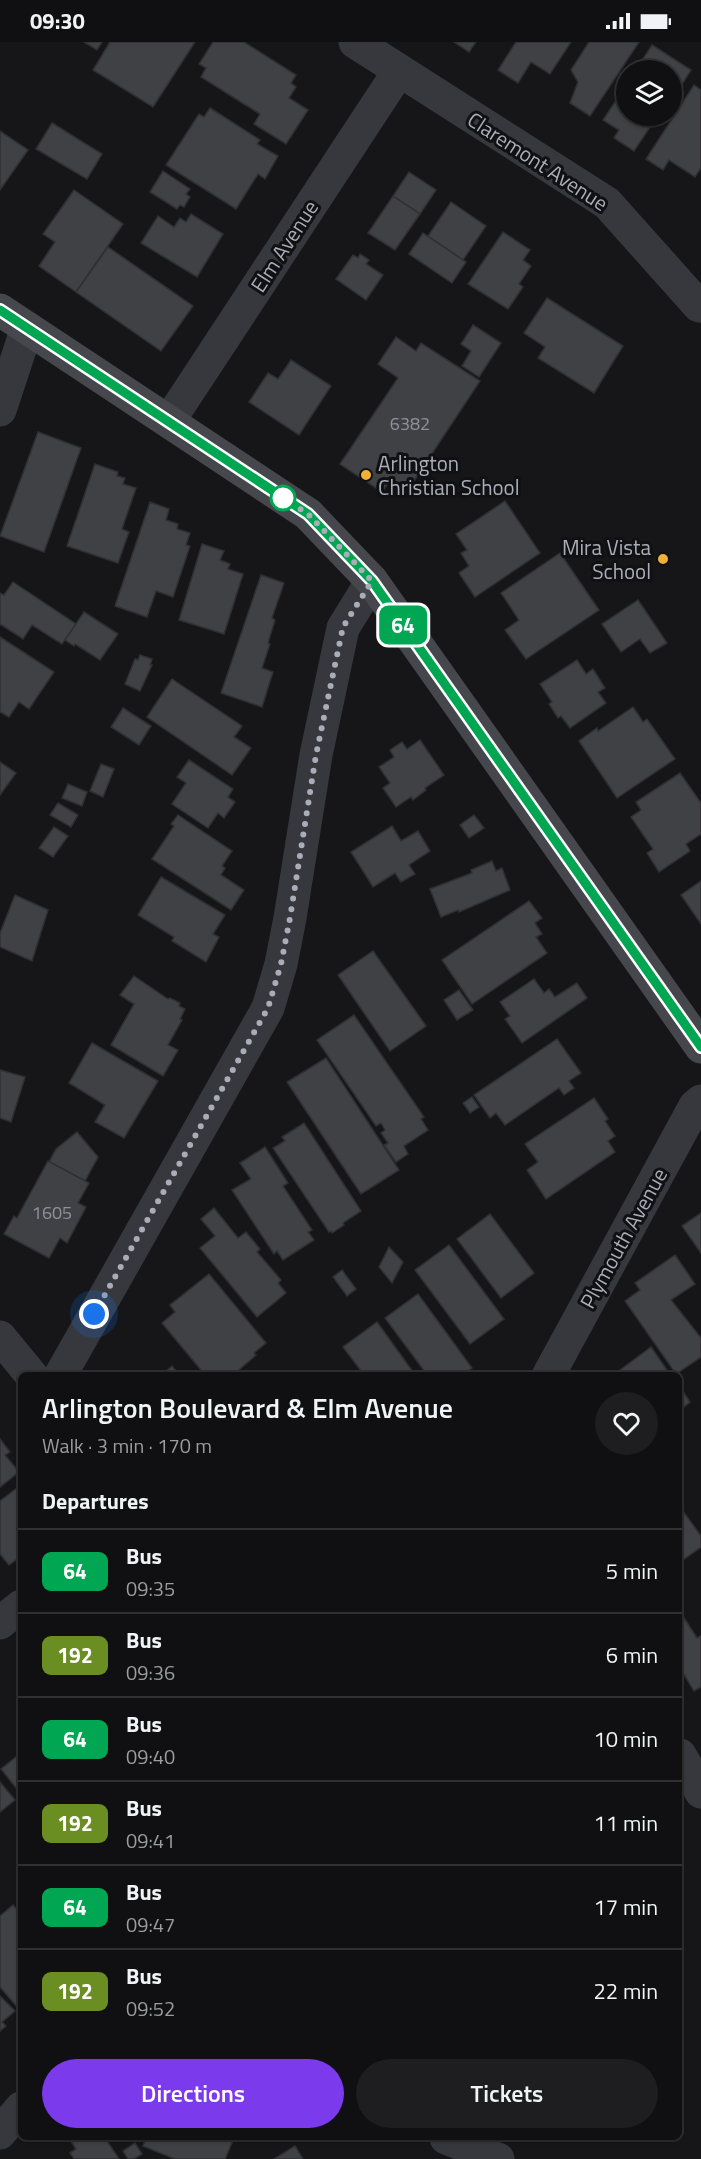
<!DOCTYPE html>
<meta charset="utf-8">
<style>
body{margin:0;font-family:"Titillium Web",sans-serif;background:#1e1e20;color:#f1f3f6;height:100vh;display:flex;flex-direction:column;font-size:22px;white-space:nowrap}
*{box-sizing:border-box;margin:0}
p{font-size:20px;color:#9c9d9f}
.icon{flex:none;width:33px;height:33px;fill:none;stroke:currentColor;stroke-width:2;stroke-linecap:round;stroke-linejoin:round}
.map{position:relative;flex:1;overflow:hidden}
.details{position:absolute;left:18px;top:1330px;width:664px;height:768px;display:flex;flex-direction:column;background:#101012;border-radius:9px;box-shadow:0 2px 4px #0004,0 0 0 2px #303032}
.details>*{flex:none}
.badge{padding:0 12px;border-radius:9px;font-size:21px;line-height:39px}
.controls{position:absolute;left:616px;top:18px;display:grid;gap:12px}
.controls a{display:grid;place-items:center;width:66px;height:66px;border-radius:50%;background:#101012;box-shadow:0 2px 4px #0004,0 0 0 2px #303032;font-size:30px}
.you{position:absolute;width:30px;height:30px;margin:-15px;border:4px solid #fff;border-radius:50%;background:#1a73e8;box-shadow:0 0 0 9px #1a73e833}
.map>.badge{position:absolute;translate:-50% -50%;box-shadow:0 0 0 3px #fff}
h2{padding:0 24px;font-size:22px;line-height:54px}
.round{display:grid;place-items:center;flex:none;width:63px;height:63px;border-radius:32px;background:#1e1e20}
.head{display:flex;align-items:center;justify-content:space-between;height:102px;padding:0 24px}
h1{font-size:28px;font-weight:600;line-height:45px}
.cta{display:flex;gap:12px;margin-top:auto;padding:12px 24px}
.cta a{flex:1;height:69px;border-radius:36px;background:#7c3aed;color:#fff;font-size:24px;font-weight:600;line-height:69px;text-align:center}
.cta a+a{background:#1e1e20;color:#f1f3f6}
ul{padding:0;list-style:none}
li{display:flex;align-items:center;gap:18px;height:84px;padding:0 24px;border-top:2px solid #303032}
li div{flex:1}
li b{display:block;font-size:22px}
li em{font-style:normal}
li .badge{min-width:66px;font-weight:700;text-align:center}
.status{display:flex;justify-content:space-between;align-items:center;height:42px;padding:0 30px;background:#101012;direction:ltr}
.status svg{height:16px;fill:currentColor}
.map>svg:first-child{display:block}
.building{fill:#404145;stroke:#303034;stroke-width:1.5}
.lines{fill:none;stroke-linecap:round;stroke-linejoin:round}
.minor{stroke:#37383d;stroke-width:33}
.secondary{stroke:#45474d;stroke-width:33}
.line-casing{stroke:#fff;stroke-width:14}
.line{stroke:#00a651;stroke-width:9}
.walk{stroke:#a8adb8;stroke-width:6;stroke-dasharray:0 10.8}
.poi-dot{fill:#f2b134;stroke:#111113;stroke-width:2}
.stop-dot{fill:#fff;stroke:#00a651;stroke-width:3}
.labels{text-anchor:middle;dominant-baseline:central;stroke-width:6;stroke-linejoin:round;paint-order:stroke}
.number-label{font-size:18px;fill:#8e929b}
.street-label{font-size:21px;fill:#a8adb8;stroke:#111113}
.poi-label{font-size:21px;fill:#a8adb8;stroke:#111113;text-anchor:start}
</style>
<div class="status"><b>09:30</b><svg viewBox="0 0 49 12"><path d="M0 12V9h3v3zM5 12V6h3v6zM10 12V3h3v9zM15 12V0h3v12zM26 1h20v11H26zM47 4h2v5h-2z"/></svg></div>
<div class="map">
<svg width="701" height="2117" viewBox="0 0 701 2117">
<rect width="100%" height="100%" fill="#161618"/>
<g class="building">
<path d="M84 0H102L97 8Z"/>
<path d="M110 0H195L153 65 93 28Z"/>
<path d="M213 0H244L296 33 291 41 296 45 289 56 308 68 286 102 254 82 260 72 201 35 206 26 199 22Z"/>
<path d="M454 0H476L469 10Z"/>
<path d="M516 0H571L550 32 531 20 518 41 498 28Z"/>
<path d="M589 0H639L590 74 570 61 578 40 571 28Z"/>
<path d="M652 3 691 28 672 58V28H636Z"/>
<path d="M627 42V74H662L655 83 652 82 634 109 614 96 619 88 603 78Z"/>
<path d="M694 43 701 48V126L695 135 669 118 663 128 646 117Z"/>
<path d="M210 66 260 98 257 102 278 114 265 137 258 132 236 167 166 123 199 72 204 75Z"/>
<path d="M52 81 102 112 87 137 36 107Z"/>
<path d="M0 89 28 108 0 148Z"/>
<path d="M163 129 190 147 186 152 190 155 184 165 180 163 177 167 150 150Z"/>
<path d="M409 130 436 148 420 172 393 154Z"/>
<path d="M74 148 123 182 76 250 39 224 55 200 43 192Z"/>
<path d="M393 154 420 172 395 208 368 191Z"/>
<path d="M451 160 486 184 463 218 428 194Z"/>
<path d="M191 172 223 192 197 235 141 201 158 174 174 185 180 176 186 180Z"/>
<path d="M503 190 530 208 523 218 531 224 519 242 523 245 508 267 468 242Z"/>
<path d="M423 191 466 220 452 241 409 212Z"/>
<path d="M108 205 193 264 161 309 76 250Z"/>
<path d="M360 212 369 218 366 222 383 233 366 258 336 237 353 213 358 216Z"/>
<path d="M547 256 623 304 594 351 538 316 545 305 524 291Z"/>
<path d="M473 283 501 301 479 335 462 324 471 309 461 302Z"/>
<path d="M396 295 416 309 421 301 480 339 408 448 391 437 382 450 340 422 398 336 378 322Z"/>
<path d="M291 318 331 344 299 393 249 360 268 331 278 337Z"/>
<path d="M38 390 81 406 44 510 0 494Z"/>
<path d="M95 422 118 430 117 434 125 436 123 442 136 446 122 487 129 490 118 521 67 504Z"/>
<path d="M505 459 540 511 475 555 459 531 469 524 461 511 467 508 456 492Z"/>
<path d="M150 460 169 467 166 478 178 482 177 487 190 491 186 503 190 504 173 555 156 549 147 575 115 564Z"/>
<path d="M202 502 224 509 220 518 230 522 228 527 243 532 224 592 179 578Z"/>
<path d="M560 511 599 568 526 617 505 588 519 578 501 551Z"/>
<path d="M261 533 284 541 272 576 275 578 268 601 270 602 262 626 273 630 262 665 221 651Z"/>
<path d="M13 540 76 582 62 602 32 583 23 597 0 582V551L4 553Z"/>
<path d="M638 558 667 601 650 611 640 597 621 610 602 582Z"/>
<path d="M84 570 118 592 100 618 75 602 74 604 65 598Z"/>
<path d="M0 595 54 630 29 667 19 660 9 675 0 670Z"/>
<path d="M140 613 152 617 150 623H152L140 649 125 642 135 617 138 618Z"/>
<path d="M577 618 586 632 593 627 605 646 598 650 606 661 570 686 561 674 558 676 549 662 552 660 540 642Z"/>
<path d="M172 637 242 684 234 695 251 706 232 733 147 675Z"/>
<path d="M633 665 643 680 647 677 675 717 617 756 579 699 597 686 598 689Z"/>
<path d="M123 666 151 684 139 703 111 685Z"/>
<path d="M420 698 444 733 425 746 426 748 413 758 411 755 396 765 383 746 390 741 379 725 394 715 390 708 402 700 407 707Z"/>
<path d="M189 718 233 747 228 755 235 760 224 776 218 771 208 786 172 762 186 741 177 735Z"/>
<path d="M0 720 16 731 0 753Z"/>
<path d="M101 722 114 727 103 755 90 749Z"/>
<path d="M680 731 701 761V792L686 802 690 809 659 830 647 811 653 807 631 775 641 768 636 760Z"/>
<path d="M68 742 87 750 82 764 62 756Z"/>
<path d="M58 761 78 773 71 785 50 773Z"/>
<path d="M178 773 232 809 222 824 225 826 221 833 244 848 231 868 152 817 174 784 171 782Z"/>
<path d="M474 773 484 786 469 796 460 783Z"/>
<path d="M392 784 401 799 418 789 430 809 409 823 415 832 401 840 395 831 373 845 351 810Z"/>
<path d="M54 785 68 794 53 815 39 806Z"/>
<path d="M492 819 496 829 502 826 510 848 459 870 458 868 441 875 430 847 472 831 471 828Z"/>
<path d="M161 835 225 873 213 892 219 895 206 920 172 899 174 895 138 873Z"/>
<path d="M701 839V882L681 853Z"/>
<path d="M15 853 48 868 32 919 0 905V891Z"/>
<path d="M529 859 542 876 535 881 542 892 536 895 547 911 472 962 442 918Z"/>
<path d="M373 909 426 984 390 1009 338 933Z"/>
<path d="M134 934 168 957 170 956 180 961 179 964 185 967 180 977 182 978 168 1003 178 1008 163 1034 111 1003 134 962 120 953Z"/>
<path d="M534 937 544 951 549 947 555 955 577 941 587 956 522 1001 505 977 510 974 500 960Z"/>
<path d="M459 948 473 968 457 978 444 958Z"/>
<path d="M354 973 424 1075 421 1077 428 1088 404 1104 408 1112 396 1120 384 1103 388 1101 381 1091 385 1088 381 1081 376 1084 317 998Z"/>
<path d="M557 997 581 1031 569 1039 574 1046 564 1053 559 1046 505 1083 496 1071 490 1076 474 1053Z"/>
<path d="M92 1001 158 1039 124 1096 95 1080 105 1063 69 1041Z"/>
<path d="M326 1016 399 1128 361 1152 287 1040Z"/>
<path d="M0 1028 25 1035 11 1080 0 1076Z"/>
<path d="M472 1055 479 1065 470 1071 463 1061Z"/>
<path d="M594 1056 608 1077 605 1079 615 1094 608 1099 615 1110 546 1157 527 1128 538 1120 525 1102Z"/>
<path d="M304 1081 361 1169 343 1181 344 1183 332 1191 331 1189 329 1190 273 1106 285 1099 282 1095Z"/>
<path d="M77 1090 98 1115 85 1139 49 1120 56 1107Z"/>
<path d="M265 1105 288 1141 283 1144 312 1188 308 1190 314 1198 283 1218 277 1209 274 1212 232 1148 251 1137 240 1121Z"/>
<path d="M48 1119 89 1141 78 1161 86 1165 67 1201 60 1196 49 1216 4 1192 14 1174 17 1176Z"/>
<path d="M214 1166 238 1196 246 1190 260 1207 257 1210 281 1238 278 1241 286 1251 257 1275 200 1206 215 1194 201 1177Z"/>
<path d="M701 1171V1211L682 1184Z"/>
<path d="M490 1172 534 1231 501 1256 457 1197Z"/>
<path d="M449 1203 504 1277 470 1302 415 1228Z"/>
<path d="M389 1205 403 1220 392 1241 379 1225Z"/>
<path d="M675 1213 695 1242 671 1258 701 1296V1315L676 1332 625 1259 640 1248 635 1241Z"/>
<path d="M342 1228 356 1247 347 1254 333 1235Z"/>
<path d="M209 1232 266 1301 254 1311 256 1313 232 1334H206L162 1281 175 1270 170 1263Z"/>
<path d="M418 1252 472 1326 461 1334H428L385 1276Z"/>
<path d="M377 1280 416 1334H365L343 1305Z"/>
<path d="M651 1305 671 1334H612Z"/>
<path d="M172 1324 180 1334H161Z"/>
<path d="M680 1345 690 1360 680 1368Z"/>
<path d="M0 1397 10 1410 5 1413 19 1430 0 1445Z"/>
<path d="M21 1443V1514L9 1523 0 1512V1459Z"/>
<path d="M680 1465 701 1494V1505L680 1520Z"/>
<path d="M684 1576 697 1596 701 1594V1645L694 1649 680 1626V1578Z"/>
<path d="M21 1711V1752L1 1727Z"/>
<path d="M0 1740 15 1758 0 1770Z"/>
<path d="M13 1863 21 1872V1965L19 1967 0 1945V1874Z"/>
<path d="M0 1954 15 1969 2 1980 6 1984 0 1989Z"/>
<path d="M77 2096H105L119 2117H74L70 2111 76 2107 71 2099Z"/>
<path d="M146 2096H234L225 2117H175L143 2104Z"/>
<path d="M135 2101 142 2112 134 2117H128L123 2109Z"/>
<path d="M295 2104 303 2117H274Z"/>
</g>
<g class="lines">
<g class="minor">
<path d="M355 0 607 161 699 264"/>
<path d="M0 368 27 286"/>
<path d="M169 379 399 29"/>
<path d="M0 1295 32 1334"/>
<path d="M60 1334 268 966 281 922 290 876 316 713 343 586 372 539"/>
<path d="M548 1334 695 1064 701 1059"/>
<path d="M0 1581 21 1564"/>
<path d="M680 1713 701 1750"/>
<path d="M0 2091 21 2066"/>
<path d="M446 2096 498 2117"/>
</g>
<path class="secondary" d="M0 268 308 472 372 539 701 1005"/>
</g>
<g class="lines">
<defs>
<path id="line" d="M0 268 308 472 372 539 701 1005"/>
</defs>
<use href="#line" class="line-casing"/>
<use href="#line" class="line"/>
<path class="walk" d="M94 1272 268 966 281 922 290 876 316 713 343 585 372 539 308 472 283 456"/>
</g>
<g class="poi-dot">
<circle cx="366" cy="433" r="6"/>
<circle cx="663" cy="517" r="6"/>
</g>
<circle class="stop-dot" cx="283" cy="456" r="12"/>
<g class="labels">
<g class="number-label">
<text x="410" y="381">6382</text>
<text x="52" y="1170">1605</text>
</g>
<g class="street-label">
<text transform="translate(538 119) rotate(33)">Claremont Avenue</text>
<text transform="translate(284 204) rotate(-57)">Elm Avenue</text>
<text transform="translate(623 1196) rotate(-61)">Plymouth Avenue</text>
</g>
<g class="poi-label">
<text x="378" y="421">Arlington<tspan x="378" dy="24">Christian School</tspan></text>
<text x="651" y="505" text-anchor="end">Mira Vista<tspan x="651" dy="24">School</tspan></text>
</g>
</g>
</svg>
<div class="controls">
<a><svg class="icon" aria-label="layers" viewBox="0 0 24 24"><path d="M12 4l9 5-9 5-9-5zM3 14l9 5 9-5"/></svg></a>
</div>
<div class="you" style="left:94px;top:1272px"></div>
<b class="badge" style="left:403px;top:583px;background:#00a651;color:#fff">64</b>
<section class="details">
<div class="head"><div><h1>Arlington Boulevard &amp; Elm Avenue</h1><p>Walk · 3 min · 170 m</p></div><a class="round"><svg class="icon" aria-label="heart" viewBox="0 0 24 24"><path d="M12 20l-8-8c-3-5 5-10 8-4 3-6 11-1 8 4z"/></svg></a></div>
<h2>Departures</h2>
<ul>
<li><span class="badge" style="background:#00a651;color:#fff">64</span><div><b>Bus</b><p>09:35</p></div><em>5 min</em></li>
<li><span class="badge" style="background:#6b8e23;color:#fff">192</span><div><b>Bus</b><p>09:36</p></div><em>6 min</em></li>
<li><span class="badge" style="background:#00a651;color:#fff">64</span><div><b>Bus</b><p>09:40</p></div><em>10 min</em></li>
<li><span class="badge" style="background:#6b8e23;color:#fff">192</span><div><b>Bus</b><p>09:41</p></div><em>11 min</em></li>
<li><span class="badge" style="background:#00a651;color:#fff">64</span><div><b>Bus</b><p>09:47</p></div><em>17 min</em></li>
<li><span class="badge" style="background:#6b8e23;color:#fff">192</span><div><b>Bus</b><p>09:52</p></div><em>22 min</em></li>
</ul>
<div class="cta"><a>Directions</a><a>Tickets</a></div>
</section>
</div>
